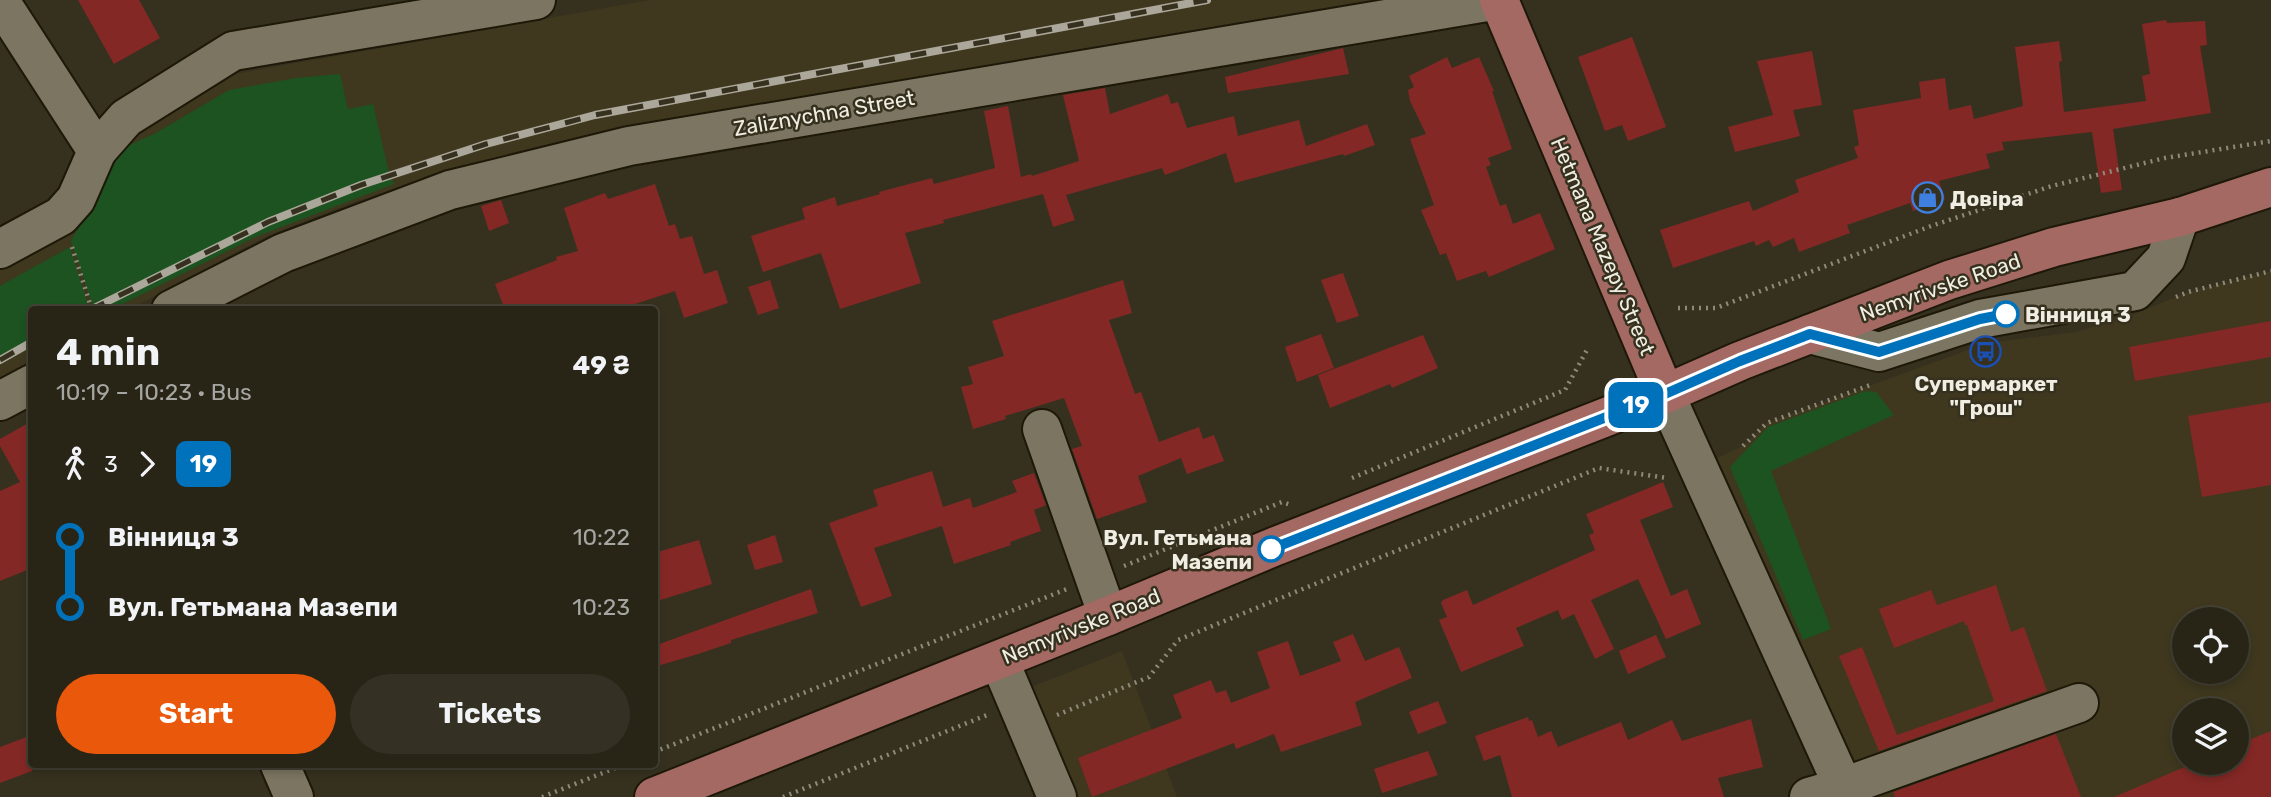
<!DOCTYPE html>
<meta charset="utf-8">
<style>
body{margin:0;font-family:Rubik,sans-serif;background:#343124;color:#f1f3f6;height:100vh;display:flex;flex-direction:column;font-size:26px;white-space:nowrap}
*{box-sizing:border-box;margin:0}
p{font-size:23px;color:#a5a5a1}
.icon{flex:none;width:38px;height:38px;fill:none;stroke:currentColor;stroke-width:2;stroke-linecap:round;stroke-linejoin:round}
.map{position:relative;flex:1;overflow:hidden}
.details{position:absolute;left:28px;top:306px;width:630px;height:462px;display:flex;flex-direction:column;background:#282517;border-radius:7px;box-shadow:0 4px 10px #0003,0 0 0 2px #444236}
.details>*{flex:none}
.badge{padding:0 14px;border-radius:10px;font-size:24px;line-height:46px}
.tools{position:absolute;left:2172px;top:607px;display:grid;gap:14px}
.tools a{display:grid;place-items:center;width:77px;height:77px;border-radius:50%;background:#282517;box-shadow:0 4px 10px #0003,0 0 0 2px #444236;font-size:35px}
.map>.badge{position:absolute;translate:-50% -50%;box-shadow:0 0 0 4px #fff}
.legs{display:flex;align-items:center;gap:10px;height:77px;padding:0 28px;font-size:23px}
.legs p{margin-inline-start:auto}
.summary{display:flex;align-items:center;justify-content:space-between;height:119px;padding:0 28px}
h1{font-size:38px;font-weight:700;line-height:52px}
.action{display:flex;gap:14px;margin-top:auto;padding:14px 28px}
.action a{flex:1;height:80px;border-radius:42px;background:#ea580c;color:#fff;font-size:28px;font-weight:700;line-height:80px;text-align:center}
.action a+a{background:#343124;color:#f1f3f6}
ul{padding:0 28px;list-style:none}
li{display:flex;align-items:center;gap:24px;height:70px;font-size:26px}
li i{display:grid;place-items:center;width:10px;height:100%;margin:0 9px;background:currentColor}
li i::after{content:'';width:18px;height:18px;margin:-9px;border:5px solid;border-radius:50%;background:#282517}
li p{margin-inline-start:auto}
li:first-child i{background:linear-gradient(#0000 50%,currentColor 0)}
li:last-child i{background:linear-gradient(currentColor 50%,#0000 0)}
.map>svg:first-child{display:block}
.built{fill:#3f381f;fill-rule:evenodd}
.green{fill:#1c5321}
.building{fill:#842825}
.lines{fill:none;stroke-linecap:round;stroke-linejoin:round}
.minor-casing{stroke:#1d1808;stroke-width:42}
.major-casing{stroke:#1d1808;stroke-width:42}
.path{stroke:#8e8a7b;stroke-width:4.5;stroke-dasharray:2 5;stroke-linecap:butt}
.minor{stroke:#7b7561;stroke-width:38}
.major{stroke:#a46963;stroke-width:38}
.rail-casing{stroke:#aba79a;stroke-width:8}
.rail{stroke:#36311f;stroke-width:5;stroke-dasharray:16;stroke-linecap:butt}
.line-1-casing{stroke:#fff;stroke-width:16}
.line-1{stroke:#0072bc;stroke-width:10}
.stop-1-dot{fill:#fff;stroke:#0072bc;stroke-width:3.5}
.labels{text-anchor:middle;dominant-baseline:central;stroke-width:5;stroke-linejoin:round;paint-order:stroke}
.street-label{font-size:21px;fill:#f0ede2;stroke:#36311f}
.poi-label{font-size:21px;font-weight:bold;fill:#f0ede2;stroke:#36311f;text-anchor:start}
.stop-label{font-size:21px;font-weight:bold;fill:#f0ede2;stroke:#36311f;text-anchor:start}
</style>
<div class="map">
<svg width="2271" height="797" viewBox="0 0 2271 797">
<rect width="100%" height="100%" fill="#36311f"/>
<g class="built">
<path d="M650 0H1403L483 163 357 201 267 236 128 310H32L31 362 0 379V260L119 137 218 77Z"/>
<path d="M2271 271V797H1848L1699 467 1743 446 1767 423 1987 343 2076 332 2127 317 2188 292ZM2184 620H2236V672H2184ZM2184 710H2236V763H2184Z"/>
<path d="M1122 651 1177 797H1057L1024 690Z"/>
</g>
<g class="green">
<path d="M340 74 348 109 373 104 389 173 268 219 135 284 134 279V284L93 306 71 241 123 148 156 133 229 90 296 78Z"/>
<path d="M391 177 394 184 253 238 111 310H93L272 221Z"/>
<path d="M70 247 89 308 86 310H32L31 339 0 356V286Z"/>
<path d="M1865 391 1876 392 1894 415 1771 471 1831 629 1803 640 1730 467 1768 427Z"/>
</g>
<g class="building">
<path d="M78 0H139L160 38 114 64Z"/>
<path d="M2166 20 2167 23 2205 21 2207 45 2200 46 2211 113 2113 129 2122 190 2101 193 2092 132 2002 142 2004 150 1986 154 1990 168 1939 181 1945 199 1913 211 1910 203 1847 225 1850 233 1799 252 1794 238 1773 247 1769 240 1756 246 1754 241 1673 268 1660 230 1749 201 1753 211 1799 192 1795 180 1858 158 1854 147 1859 145 1853 110 1921 98 1919 82 1945 78 1949 110 1971 105 1974 119 2023 106 2015 47 2059 41 2062 61 2059 62 2064 112 2146 101 2142 76 2150 74 2142 24Z"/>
<path d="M1632 37 1666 127 1628 141 1622 125 1605 131 1578 57Z"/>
<path d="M1343 48 1349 74 1228 93 1225 77Z"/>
<path d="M1812 51 1822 105 1793 110 1800 136 1735 152 1728 127 1773 115 1757 61Z"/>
<path d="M1447 57 1452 68 1479 57 1494 91H1492L1512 149 1488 158 1491 165 1486 167 1500 206 1506 204 1513 224 1540 213 1555 249 1489 277 1486 271 1457 281 1446 253 1440 255 1421 210 1434 205 1410 139 1426 134 1410 101 1408 90 1414 87 1409 76Z"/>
<path d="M1105 88 1110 114 1168 94 1171 104 1178 102 1187 128 1234 116 1238 136 1299 120 1306 146 1367 124 1375 145 1344 156 1343 154 1235 183 1226 153 1165 175 1162 168 1066 195 1075 220 1053 227 1043 194 943 220 944 223 905 233 921 283 840 309 821 253 763 272 751 236 805 219 802 208 835 197 837 206 880 194 879 192 932 178 934 184 995 168 984 111 1008 106 1021 177 1031 174 1032 176 1079 161 1063 95Z"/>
<path d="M655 184 669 226 675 224 680 239 692 236 704 274 717 270 728 303 684 318 675 291 629 306 631 310H505L495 284 557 260 556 257 578 251 564 208 605 193 608 199Z"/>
<path d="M501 200 509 223 489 231 481 206Z"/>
<path d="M1343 273 1359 316 1337 323 1321 280Z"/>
<path d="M770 280 779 308 758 315 748 287Z"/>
<path d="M1123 280 1132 313 1109 320 1135 394 1141 392 1159 442 1199 427 1203 439 1214 435 1224 461 1187 474 1181 458 1138 476 1147 502 1097 519 1072 449 1082 446 1064 398 1005 416 1006 419 973 429 961 387 973 384 968 367 1004 356 992 321Z"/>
<path d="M2271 321V357L2135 381 2129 347Z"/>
<path d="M1321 334 1334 368 1297 382 1285 347Z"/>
<path d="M1423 335 1438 368 1392 388 1390 384 1330 408 1318 375Z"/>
<path d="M2271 402V485L2202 497 2188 416Z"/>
<path d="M32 421V568L0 581V491L20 482 0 446V439Z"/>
<path d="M932 471 943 507 970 498 973 508 1017 492 1012 481 1034 473 1046 505 1034 510 1041 531 1010 542 1011 545 954 564 942 526 874 548 892 596 861 607 829 523 878 506 873 490Z"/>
<path d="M1663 482 1673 507 1640 520 1671 596 1687 589 1701 624 1666 639 1638 579 1591 600 1614 649 1595 659 1574 614 1562 620 1558 610 1516 628 1524 646 1461 672 1439 620 1447 617 1441 603 1443 600 1467 590 1473 605 1595 550 1589 535 1594 533 1586 514Z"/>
<path d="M775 535 783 562 755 570 747 545Z"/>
<path d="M699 540 712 584 654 602V553Z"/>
<path d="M1996 585 2011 632 2024 627 2047 691 1879 751 1839 656 1862 647 1897 735 1994 701 1967 625H1965L1964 621 1894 648 1879 609 1931 590 1937 605Z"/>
<path d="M811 589 818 613 731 640V643L698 654 654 667V646Z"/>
<path d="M1353 634 1365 661 1399 647 1412 678 1355 702 1362 725 1281 752 1274 734 1236 749 1234 743 1092 797 1078 758 1182 718 1173 695 1211 680 1216 693 1226 690 1231 703 1270 688 1257 652 1288 641 1300 676 1341 661 1333 642Z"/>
<path d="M1656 635 1666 657 1628 674 1619 651Z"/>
<path d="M1438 701 1447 723 1418 734 1409 712Z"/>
<path d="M1528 717 1529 721 1532 720 1538 737 1551 731 1558 747 1621 722 1628 740 1672 720 1682 741 1751 719 1763 767 1718 778 1724 797H1512L1500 755 1484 761 1475 736Z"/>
<path d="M2271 731V797H2114L2194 763H2236V745Z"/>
<path d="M2056 734 2081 797H1895L1893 792Z"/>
<path d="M32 735V771L0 783V747Z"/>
<path d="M1428 751 1438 775 1382 793 1374 769Z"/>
</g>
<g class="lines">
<defs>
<g id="minor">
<path d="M0 1 97 151 76 199 61 216 0 249"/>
<path d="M97 151 126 118 233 51 536 0"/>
<path d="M171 310 283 253 450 190 629 146 1499 0"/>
<path d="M1810 334 1879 352 1980 319 2135 291 2166 258 2180 217"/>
<path d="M1665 394 1848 797"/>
<path d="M0 401 32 384"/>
<path d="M1042 429 1108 616"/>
<path d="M999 660 1057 797"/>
<path d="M280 765 294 797"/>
<path d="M1809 797 1843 787 2079 703"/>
</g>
<g id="major">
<path d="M1499 0 1665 394"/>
<path d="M654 797 1108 616 1276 546 1665 394 1740 361 1949 280 2054 247 2180 217 2271 187"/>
</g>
</defs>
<use href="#minor" class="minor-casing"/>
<use href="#major" class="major-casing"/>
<g class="path">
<path d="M72 247 92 310"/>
<path d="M2176 297 2188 292 2271 271"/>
<path d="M1678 308H1716L1931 226 2052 186 2165 158 2271 141"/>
<path d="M1743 446 1767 423 1873 384"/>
<path d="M1352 478 1565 390 1588 348"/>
<path d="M1124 566 1282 502 1291 505"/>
<path d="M1057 715 1149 677 1178 640 1599 468 1667 478"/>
<path d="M654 752 1067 589"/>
<path d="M542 797 623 765"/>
<path d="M783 797 987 715"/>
</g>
<use href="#minor" class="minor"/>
<use href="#major" class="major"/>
<defs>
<g id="rail">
<path d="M90 310 268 222 361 185 486 144 595 115 1207 0"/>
<path d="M0 360 32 342"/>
</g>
</defs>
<use href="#rail" class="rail-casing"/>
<use href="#rail" class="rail"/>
</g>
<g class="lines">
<defs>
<path id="line-1" d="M1271 549 1665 394 1740 361 1810 334 1879 352 1980 319 2006 314"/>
</defs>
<use href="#line-1" class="line-1-casing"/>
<use href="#line-1" class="line-1"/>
</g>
<defs>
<symbol id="shop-ring" viewBox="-11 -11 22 22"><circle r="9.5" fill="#36311f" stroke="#3f7fe0" stroke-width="1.5"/><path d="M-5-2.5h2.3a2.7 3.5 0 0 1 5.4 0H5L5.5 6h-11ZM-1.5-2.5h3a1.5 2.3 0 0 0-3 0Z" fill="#3f7fe0"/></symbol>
<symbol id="bus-ring" viewBox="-11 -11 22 22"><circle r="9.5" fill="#36311f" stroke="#1a4fb4" stroke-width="1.5"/><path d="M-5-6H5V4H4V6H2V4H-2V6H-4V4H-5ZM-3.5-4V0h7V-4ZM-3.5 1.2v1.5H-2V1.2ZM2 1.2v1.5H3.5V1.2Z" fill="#1a4fb4"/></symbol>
</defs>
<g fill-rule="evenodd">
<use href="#shop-ring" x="1910" y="180" width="35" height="35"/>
<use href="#bus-ring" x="1968" y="334" width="35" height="35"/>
</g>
<g class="stop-1-dot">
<circle cx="2006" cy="314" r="12"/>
<circle cx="1271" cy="549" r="12"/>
</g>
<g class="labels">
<g class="street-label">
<text transform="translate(824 113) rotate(-10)">Zaliznychna Street</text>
<text transform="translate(1603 246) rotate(67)">Hetmana Mazepy Street</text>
<text transform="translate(1940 287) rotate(-19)">Nemyrivske Road</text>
<text transform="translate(1081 626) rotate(-22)">Nemyrivske Road</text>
</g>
<g class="poi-label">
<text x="1950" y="198">Довіра</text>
<text x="1986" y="383" text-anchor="middle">Супермаркет<tspan x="1986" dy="24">"Грош"</tspan></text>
</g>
<g class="stop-label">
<text x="2025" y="314">Вінниця 3</text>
<text x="1252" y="537" text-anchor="end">Вул. Гетьмана<tspan x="1252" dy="24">Мазепи</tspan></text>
</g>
</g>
</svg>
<div class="tools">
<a><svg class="icon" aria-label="locate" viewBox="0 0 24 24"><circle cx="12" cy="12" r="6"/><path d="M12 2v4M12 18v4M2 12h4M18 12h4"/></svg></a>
<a><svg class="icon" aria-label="layers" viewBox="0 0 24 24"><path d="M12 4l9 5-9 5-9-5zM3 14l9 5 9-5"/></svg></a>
</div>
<b class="badge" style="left:1636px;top:405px;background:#0072bc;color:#fff">19</b>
<section class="details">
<div class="summary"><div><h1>4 min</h1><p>10:19 – 10:23 · Bus</p></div><b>49 ₴</b></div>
<div class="legs"><svg class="icon" aria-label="walk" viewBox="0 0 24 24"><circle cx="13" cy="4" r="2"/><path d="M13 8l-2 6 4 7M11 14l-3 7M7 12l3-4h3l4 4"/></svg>3<svg class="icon" aria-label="forward" viewBox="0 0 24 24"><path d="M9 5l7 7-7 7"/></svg><b class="badge" style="background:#0072bc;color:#fff">19</b></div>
<ul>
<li><i style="color:#0072bc"></i><b>Вінниця 3</b><p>10:22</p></li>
<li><i style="color:#0072bc"></i><b>Вул. Гетьмана Мазепи</b><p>10:23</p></li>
</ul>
<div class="action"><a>Start</a><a>Tickets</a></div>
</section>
</div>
